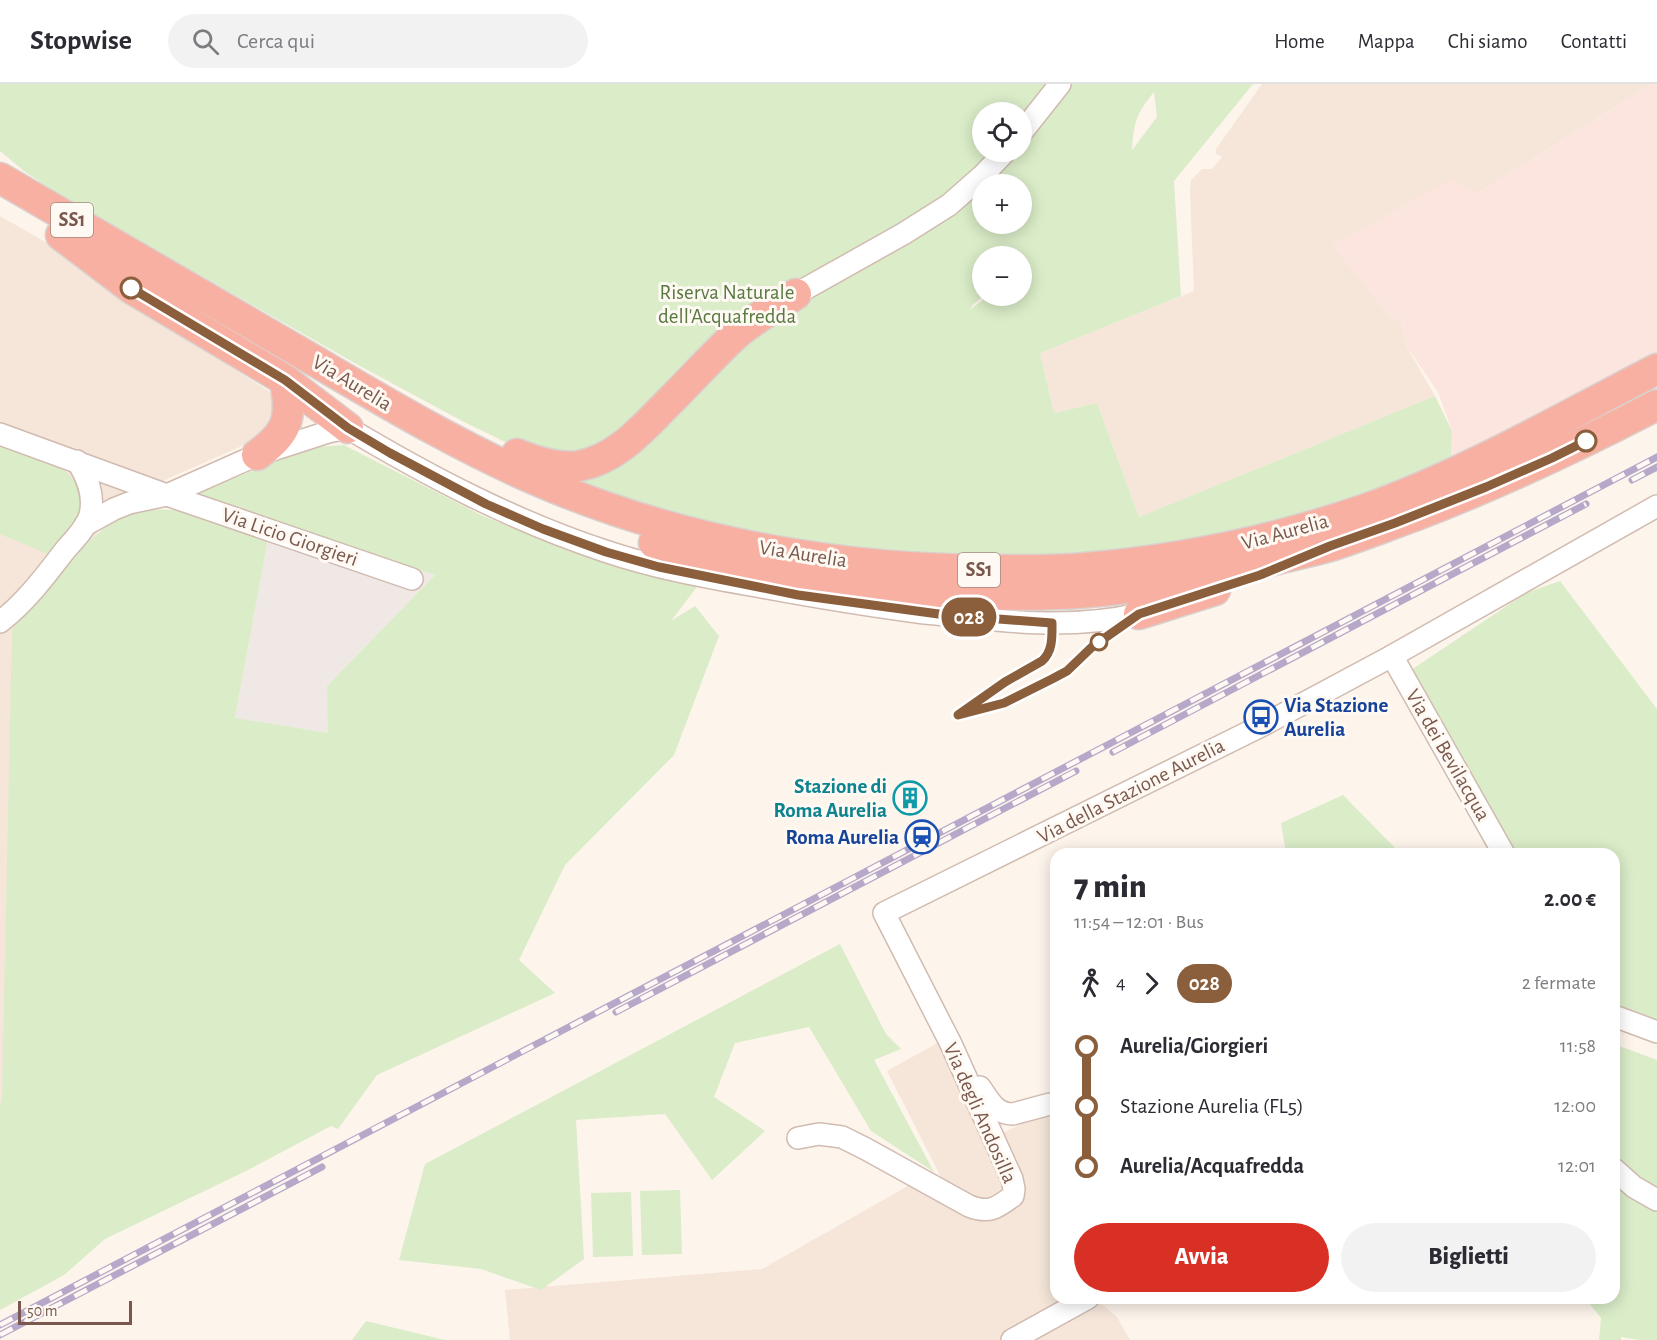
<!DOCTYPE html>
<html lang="it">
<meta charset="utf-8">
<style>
body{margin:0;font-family:"Alegreya Sans",sans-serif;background:#f2f2f3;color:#2b2b33;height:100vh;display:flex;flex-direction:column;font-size:22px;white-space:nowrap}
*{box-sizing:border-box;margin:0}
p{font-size:20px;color:#7c7c81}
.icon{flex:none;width:33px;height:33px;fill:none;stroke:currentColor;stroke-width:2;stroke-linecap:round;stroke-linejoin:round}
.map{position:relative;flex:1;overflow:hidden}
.side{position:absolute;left:1050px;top:764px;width:570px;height:456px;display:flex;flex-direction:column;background:#fff;border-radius:18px;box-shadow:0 3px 15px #0003}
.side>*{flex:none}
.badge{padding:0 12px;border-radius:20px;font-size:21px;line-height:39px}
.controls{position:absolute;left:972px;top:18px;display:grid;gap:12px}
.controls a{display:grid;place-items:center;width:60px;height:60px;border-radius:50%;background:#fff;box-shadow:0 3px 15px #0003;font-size:30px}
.scale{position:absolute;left:18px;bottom:15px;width:114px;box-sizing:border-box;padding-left:6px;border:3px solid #7a584d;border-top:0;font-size:16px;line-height:21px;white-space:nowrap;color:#7a584d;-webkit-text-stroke:4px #fff9f3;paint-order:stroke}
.map>.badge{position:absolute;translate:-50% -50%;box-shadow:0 0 0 3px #fff}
.legs{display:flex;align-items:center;gap:9px;height:66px;padding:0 24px;font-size:20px}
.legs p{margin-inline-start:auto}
.summary{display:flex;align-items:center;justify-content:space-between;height:102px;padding:0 24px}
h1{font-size:33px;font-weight:800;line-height:45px}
.button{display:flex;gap:12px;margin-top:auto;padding:12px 24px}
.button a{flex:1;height:69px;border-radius:36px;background:#d93025;color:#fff;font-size:24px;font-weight:800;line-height:69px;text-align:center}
.button a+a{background:#f2f2f3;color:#2b2b33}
ul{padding:0 24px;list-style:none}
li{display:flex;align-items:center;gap:21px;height:60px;font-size:22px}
li i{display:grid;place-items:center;width:9px;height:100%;margin:0 8px;background:currentColor}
li i::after{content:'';width:15px;height:15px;margin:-8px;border:4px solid;border-radius:50%;background:#fff}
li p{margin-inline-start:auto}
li:first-child i{background:linear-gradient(#0000 50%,currentColor 0)}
li:last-child i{background:linear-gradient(currentColor 50%,#0000 0)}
header{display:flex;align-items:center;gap:36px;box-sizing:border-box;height:84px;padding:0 30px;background:#fff;border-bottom:2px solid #e1e1e2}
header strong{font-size:28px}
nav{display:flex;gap:33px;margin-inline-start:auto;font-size:21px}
.search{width:420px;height:54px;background:#f2f2f3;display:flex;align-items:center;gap:15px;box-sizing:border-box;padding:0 21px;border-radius:33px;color:#7c7c81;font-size:22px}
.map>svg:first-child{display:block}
.residential{fill:#f5e6d9}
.commercial{fill:#fde5df}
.industrial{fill:#efe8e4}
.green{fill:#daecc8;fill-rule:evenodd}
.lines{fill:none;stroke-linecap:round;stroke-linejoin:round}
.minor-casing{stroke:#d1bbb0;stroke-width:24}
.highway-casing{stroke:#dad0cd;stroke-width:33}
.minor{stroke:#fff;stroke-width:21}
.highway{stroke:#f8b0a2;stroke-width:30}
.rail-casing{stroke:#b6a8c9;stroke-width:7}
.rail{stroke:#fff9f3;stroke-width:4.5;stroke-dasharray:14;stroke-linecap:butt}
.line-1-casing{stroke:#fff;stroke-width:14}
.line-1{stroke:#8b5e3c;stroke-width:9}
.stop-1-dot{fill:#fff;stroke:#8b5e3c;stroke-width:3}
.labels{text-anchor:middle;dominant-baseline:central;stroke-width:6;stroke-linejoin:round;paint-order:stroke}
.shield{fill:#fff9f3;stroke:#a2887f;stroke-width:1.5}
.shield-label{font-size:20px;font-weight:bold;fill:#7a584d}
.park-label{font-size:21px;fill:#587a41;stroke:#fff9f3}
.street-label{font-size:21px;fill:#7a584d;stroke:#fff9f3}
.transit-label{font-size:21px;font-weight:bold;fill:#164399;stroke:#fff9f3;text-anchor:start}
.culture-label{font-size:21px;font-weight:bold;fill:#0d838f;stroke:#fff9f3;text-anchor:end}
</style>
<header>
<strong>Stopwise</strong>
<div class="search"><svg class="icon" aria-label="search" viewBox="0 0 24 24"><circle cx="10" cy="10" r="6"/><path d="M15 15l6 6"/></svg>Cerca qui</div>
<nav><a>Home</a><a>Mappa</a><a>Chi siamo</a><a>Contatti</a></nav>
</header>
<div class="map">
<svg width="1657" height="1256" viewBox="0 0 1657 1256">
<rect width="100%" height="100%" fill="#fdf5ec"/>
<g class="residential">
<path d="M1262 0H1652L1478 109 1401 237 1407 263 1435 312 1139 433 1097 319 1054 329 1040 269 1194 207 1190 107 1191 96 1202 85H1212L1222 73 1216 70V65Z"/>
<path d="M0 132 56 164 127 216 273 310 279 322 264 350 242 362 169 394 141 410 102 442 96 451 60 489 2 1015 0 1021Z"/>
<path d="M941 957 987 1056 1050 1027 1056 1031V1214H1095L1117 1233 1130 1256H510L505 1206 762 1185 913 1099 956 1123 887 987Z"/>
</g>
<path class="commercial" d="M1652 0H1657V270L1451 376 1452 347 1438 308 1407 263 1401 237 1389 232 1332 161 1452 95 1478 109Z"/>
<path class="industrial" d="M268 455 380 473 435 491 327 602 329 649 235 635Z"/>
<g class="green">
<path d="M0 0H1253L1174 97 1181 212 1040 269 1054 329 1097 319 1139 433 1435 312 1452 347 1451 376 1304 432 1162 461 1041 475 861 467 691 437 568 395 526 368 462 337 360 282 67 116 24 87 0 67ZM1154 8 1157 33 1132 66C1134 38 1136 30 1154 8ZM982 28H1022V68H982ZM982 100H1022V140H982ZM982 172H1022V186L1024 185 1022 187V212H989L969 226 973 221 983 212Z"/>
<path d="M0 360 58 382C79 395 88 419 74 440 66 451 57 460 48 470L0 450Z"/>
<path d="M344 361 483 432 559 462 699 500 671 537 695 522 719 552 674 671 565 781 519 876 555 909 377 991 338 1045 331 1042 248 1086 105 1155 64 1191 0 1226V1021L2 1014 12 545 80 466 114 435 141 425 178 426 268 455 235 634 328 649 327 602 435 491 190 411 314 363Z"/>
<path d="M1560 497 1657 625V939L1624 928 1614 917V770L1515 769 1408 588 1526 509Z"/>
<path d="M1343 711 1400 769H1286L1281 739Z"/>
<path d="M840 860 886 950 901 965 874 976 934 1088 871 1047 809 943 735 959 714 1013 765 1047 712 1096 665 1030 576 1036 584 1175 541 1206 481 1185 399 1176 425 1080Z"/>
<path d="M1614 960 1657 976V1256H1640L1621 1253V1256H1599L1601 1234 1585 1214H1614Z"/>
<path d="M680 1106 682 1170 642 1171 640 1107Z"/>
<path d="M631 1108 633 1172 593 1173 591 1109Z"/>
<path d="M366 1237 445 1256H352Z"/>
</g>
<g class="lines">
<defs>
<g id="minor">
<path d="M1022 48 1060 0"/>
<path d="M796 210 903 150 949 121 982 92 1005 68"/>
<path d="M0 350 167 411 412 495"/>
<path d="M85 441 114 425 129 419 167 411 257 371 328 348 348 344C430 393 514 437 605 467 655 484 705 493 756 502 810 512 863 521 917 528 990 536 1066 547 1139 530"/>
<path d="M0 538C26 518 46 491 66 465 75 455 86 444 90 431 95 411 87 393 77 377"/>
<path d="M1392 572 1504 770"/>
<path d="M1614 932 1657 948"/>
<path d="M980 1003C989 1016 995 1030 1013 1030L1050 1020 1056 1021"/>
<path d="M798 1054 819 1050 842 1053 866 1065 969 1122C989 1130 997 1124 1013 1112L1014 1105 1012 1095 951 960 884 829 1265 640 1392 572 1657 422"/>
<path d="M1614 1085 1634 1103 1657 1116"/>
<path d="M1012 1256 1088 1214"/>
</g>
<g id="highway">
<path d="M0 94C101 153 202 211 303 270 383 317 462 365 548 401 689 460 843 486 995 486 1025 486 1055 487 1085 484 1180 476 1276 456 1366 425 1467 389 1562 334 1657 285"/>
<path d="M61 151 131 204 285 296 348 344"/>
<path d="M517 370C536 378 557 385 579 382 617 375 642 345 667 320 689 298 710 275 732 254 751 236 774 224 796 210"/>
<path d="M257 371C289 348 292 334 285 296"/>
<path d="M654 459C745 488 838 502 932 508 981 511 1030 512 1079 509 1145 504 1210 492 1274 476 1293 471 1312 467 1330 462 1359 453 1386 442 1414 432 1498 400 1578 362 1657 321"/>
<path d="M1139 530 1215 506"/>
</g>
</defs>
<use href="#minor" class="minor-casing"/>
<use href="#highway" class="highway-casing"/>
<use href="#minor" class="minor"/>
<use href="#highway" class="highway"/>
<defs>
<g id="rail">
<path d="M1632 396 1657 383"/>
<path d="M1113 668 1586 420"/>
<path d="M616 928 1076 687"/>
<path d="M0 1241 1657 373"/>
<path d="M0 1251 322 1083"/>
</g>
</defs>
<use href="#rail" class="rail-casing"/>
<use href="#rail" class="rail"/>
</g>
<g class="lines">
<defs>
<path id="line-1" d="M131 204 285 296 348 344 390 369 486 420 543 445 606 468 659 483 798 511 946 531 1052 539C1052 553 1053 567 1042 577L1005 598 958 631 1004 619 1052 595 1067 587 1092 563 1139 530 1260 491 1330 462 1395 439 1486 403 1552 374 1586 357"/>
</defs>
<use href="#line-1" class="line-1-casing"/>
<use href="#line-1" class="line-1"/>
</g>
<defs>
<symbol id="bus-ring" viewBox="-11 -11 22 22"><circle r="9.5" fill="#fff9f3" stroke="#1a4fb4" stroke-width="1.5"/><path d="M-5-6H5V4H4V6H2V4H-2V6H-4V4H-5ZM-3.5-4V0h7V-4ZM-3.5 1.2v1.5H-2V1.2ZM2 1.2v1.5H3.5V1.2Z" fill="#1a4fb4"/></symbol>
<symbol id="building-ring" viewBox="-11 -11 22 22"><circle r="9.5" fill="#fff9f3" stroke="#0f9aa8" stroke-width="1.5"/><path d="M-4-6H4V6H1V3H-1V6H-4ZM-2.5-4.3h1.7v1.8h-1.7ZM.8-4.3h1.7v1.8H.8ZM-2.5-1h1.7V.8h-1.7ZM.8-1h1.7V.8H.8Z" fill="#0f9aa8"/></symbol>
<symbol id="station-ring" viewBox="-11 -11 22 22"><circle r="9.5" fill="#fff9f3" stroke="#1a4fb4" stroke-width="1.5"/><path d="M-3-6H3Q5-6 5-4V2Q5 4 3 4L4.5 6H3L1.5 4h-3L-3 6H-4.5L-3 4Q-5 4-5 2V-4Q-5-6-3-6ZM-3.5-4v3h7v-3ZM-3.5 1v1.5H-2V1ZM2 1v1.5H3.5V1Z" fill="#1a4fb4"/></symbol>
</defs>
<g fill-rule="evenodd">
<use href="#bus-ring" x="1242" y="614" width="38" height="38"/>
<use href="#building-ring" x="891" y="695" width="38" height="38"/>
<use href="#station-ring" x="903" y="734" width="38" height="38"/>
</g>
<g class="stop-1-dot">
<circle cx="131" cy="204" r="10"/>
<circle cx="1586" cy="357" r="10"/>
<circle cx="1099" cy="558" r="8"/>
</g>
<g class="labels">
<g class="shield">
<rect x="51" y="119" width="42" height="34" rx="4.5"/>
<rect x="958" y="469" width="42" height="34" rx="4.5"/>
</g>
<g class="shield-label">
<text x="72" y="136">SS1</text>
<text x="979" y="486">SS1</text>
</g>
<g class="park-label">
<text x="727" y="208">Riserva Naturale<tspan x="727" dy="24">dell'Acquafredda</tspan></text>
</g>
<g class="street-label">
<text transform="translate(352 299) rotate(31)">Via Aurelia</text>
<text transform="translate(1285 448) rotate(-15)">Via Aurelia</text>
<text transform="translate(290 453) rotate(19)">Via Licio Giorgieri</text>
<text transform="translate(803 470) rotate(9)">Via Aurelia</text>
<text transform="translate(1448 671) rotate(60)">Via dei Bevilacqua</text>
<text transform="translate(1131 707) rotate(-27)">Via della Stazione Aurelia</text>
<text transform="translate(980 1029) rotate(66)">Via degli Andosilla</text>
</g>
<g class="transit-label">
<text x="1284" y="621">Via Stazione<tspan x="1284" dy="24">Aurelia</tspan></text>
<text x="899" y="753" text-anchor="end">Roma Aurelia</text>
</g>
<g class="culture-label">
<text x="887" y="702">Stazione di<tspan x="887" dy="24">Roma Aurelia</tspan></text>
</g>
</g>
</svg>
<div class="controls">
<a><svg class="icon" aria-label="locate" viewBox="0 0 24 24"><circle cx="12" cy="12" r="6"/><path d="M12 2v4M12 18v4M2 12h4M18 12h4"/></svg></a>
<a>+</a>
<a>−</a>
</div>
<div class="scale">50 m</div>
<b class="badge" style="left:969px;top:533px;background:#8b5e3c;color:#fff">028</b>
<section class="side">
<div class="summary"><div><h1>7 min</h1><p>11:54 – 12:01 · Bus</p></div><b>2.00 €</b></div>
<div class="legs"><svg class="icon" aria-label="walk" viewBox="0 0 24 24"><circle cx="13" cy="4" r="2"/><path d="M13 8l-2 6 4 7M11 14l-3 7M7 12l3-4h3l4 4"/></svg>4<svg class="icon" aria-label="forward" viewBox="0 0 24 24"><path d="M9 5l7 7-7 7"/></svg><b class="badge" style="background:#8b5e3c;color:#fff">028</b><p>2 fermate</p></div>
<ul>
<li><i style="color:#8b5e3c"></i><b>Aurelia/Giorgieri</b><p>11:58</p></li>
<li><i style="color:#8b5e3c"></i><span>Stazione Aurelia (FL5)</span><p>12:00</p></li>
<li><i style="color:#8b5e3c"></i><b>Aurelia/Acquafredda</b><p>12:01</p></li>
</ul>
<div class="button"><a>Avvia</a><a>Biglietti</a></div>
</section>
</div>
